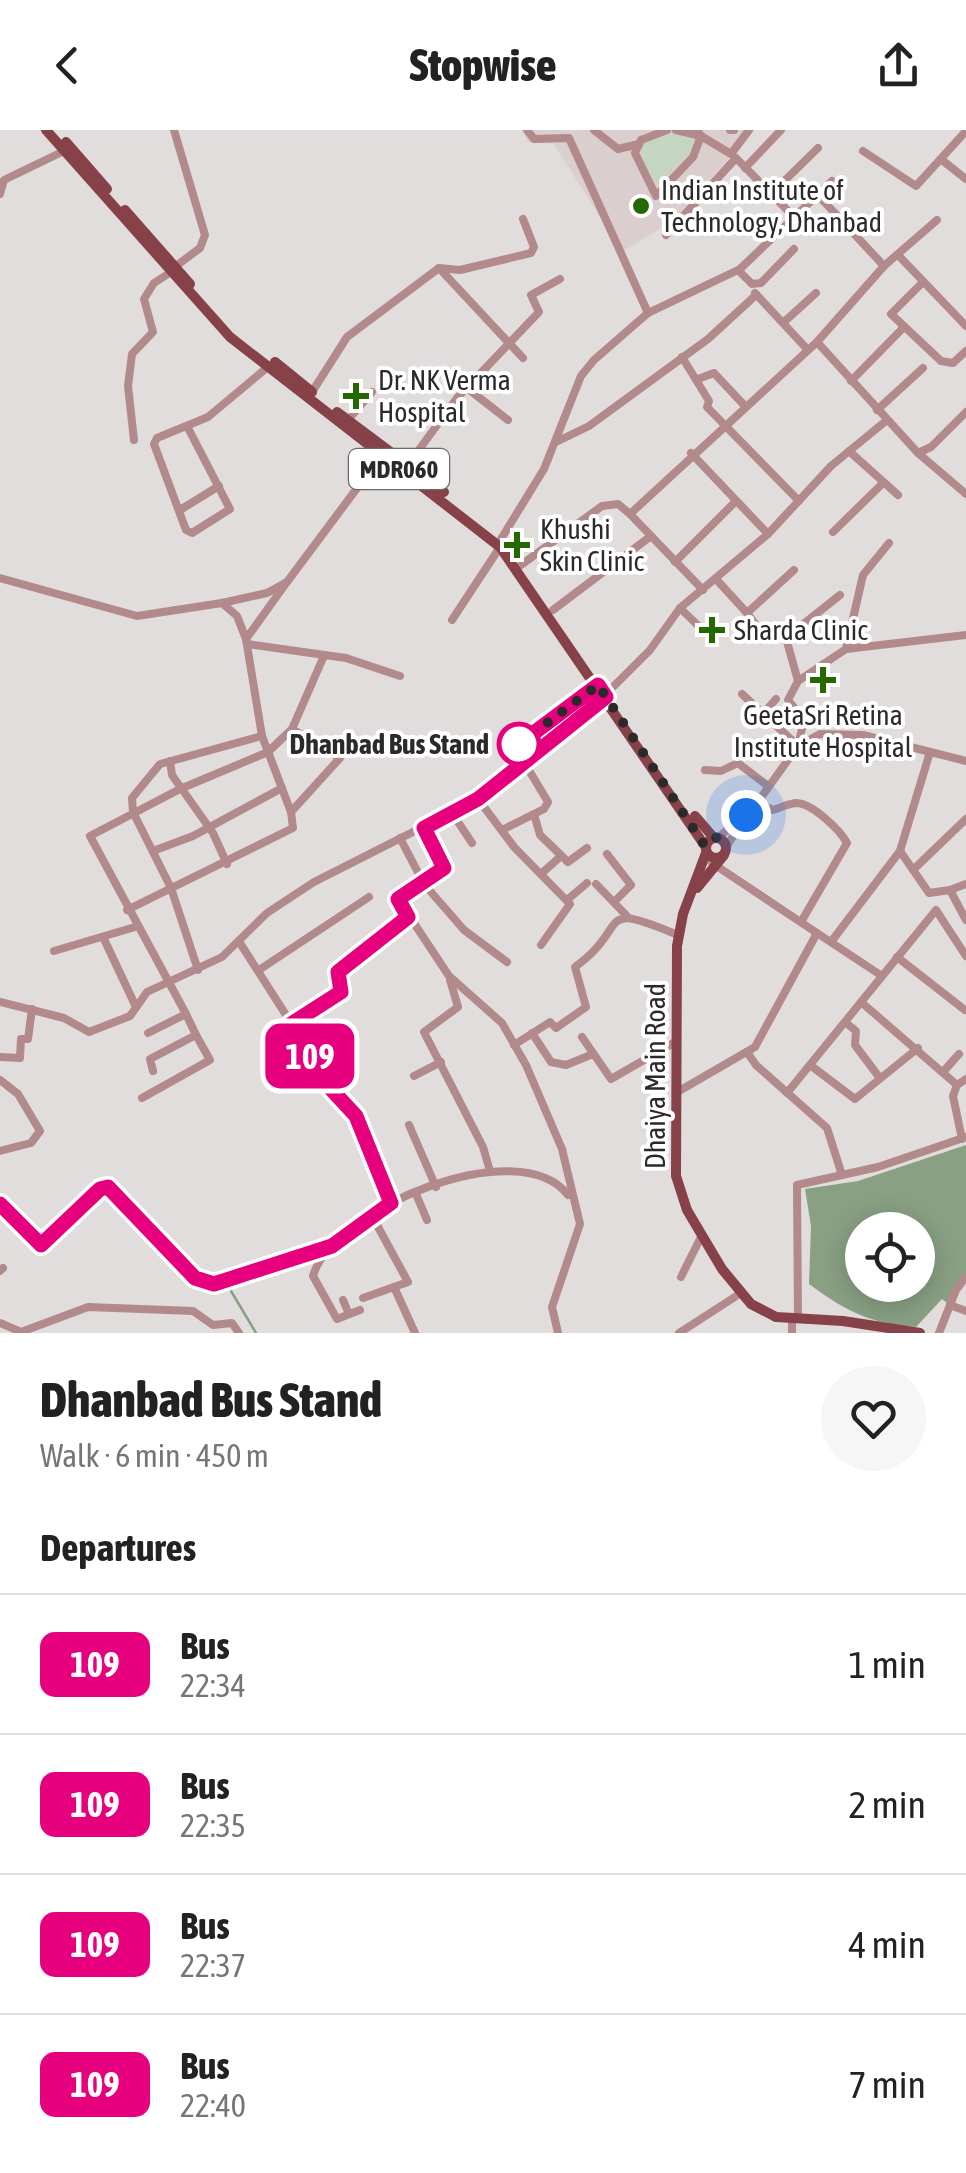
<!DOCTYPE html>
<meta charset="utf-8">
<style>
body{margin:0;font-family:"Asap Condensed",sans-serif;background:#f6f6f6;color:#222;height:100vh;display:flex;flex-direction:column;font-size:38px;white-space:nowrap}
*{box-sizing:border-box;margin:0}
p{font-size:32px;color:#767676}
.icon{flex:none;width:55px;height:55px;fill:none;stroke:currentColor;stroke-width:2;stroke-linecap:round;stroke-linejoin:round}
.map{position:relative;height:1203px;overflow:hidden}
.sheet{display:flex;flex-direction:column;background:#fff;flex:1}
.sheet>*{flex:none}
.badge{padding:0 20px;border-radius:15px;font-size:35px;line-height:65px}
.buttons{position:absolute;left:845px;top:1082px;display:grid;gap:20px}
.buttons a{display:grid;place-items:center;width:90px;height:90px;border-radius:50%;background:#fff;box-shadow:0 5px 25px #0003;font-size:50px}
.you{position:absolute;width:50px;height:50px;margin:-25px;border:8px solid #fff;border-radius:50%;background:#1a73e8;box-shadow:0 0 0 15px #1a73e833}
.map>.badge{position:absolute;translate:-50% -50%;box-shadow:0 0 0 5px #fff}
h2{padding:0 40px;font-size:38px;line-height:90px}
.round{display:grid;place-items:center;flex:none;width:105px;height:105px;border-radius:52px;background:#f6f6f6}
.overview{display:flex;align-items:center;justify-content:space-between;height:170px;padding:0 40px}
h1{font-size:48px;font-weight:800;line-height:75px}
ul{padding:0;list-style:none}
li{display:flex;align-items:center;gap:30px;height:140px;padding:0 40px;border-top:2px solid #e0e0e0}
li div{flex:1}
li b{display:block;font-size:38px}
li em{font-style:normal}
li .badge{min-width:110px;font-weight:700;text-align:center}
header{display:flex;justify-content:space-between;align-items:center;height:130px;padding:0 40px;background:#fff;font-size:45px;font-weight:800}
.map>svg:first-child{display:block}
.built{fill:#dacece}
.green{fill:#c5d6c0}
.water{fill:#89a083;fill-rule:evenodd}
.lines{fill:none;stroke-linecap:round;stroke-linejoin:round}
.stream{stroke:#89a083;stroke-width:2.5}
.minor{stroke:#b28a8b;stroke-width:8}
.major{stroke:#864248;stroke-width:10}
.line-casing{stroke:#fff;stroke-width:22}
.line{stroke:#e6007e;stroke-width:15}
.walk{stroke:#2b2929;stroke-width:10;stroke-dasharray:0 18}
.poi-dot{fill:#246900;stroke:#fff;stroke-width:4}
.stop-dot{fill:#fff;stroke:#e6007e;stroke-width:5}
.labels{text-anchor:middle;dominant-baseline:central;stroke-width:8;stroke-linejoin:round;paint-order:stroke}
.shield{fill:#fff;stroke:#6b6969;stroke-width:2.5}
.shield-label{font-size:25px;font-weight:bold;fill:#2b2929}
.poi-label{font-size:28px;fill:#2b2929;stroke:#fff;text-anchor:start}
.stop-label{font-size:28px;font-weight:bold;fill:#2b2929;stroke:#fff;text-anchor:end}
.street-label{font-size:28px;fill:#2b2929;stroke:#fff}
</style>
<header><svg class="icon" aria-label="back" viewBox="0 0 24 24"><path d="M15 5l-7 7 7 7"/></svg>Stopwise<svg class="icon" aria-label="share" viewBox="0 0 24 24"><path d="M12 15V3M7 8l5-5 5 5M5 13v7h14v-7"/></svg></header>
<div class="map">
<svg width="966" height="1203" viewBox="0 0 966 1203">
<rect width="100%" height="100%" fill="#e2dddd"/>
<path class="built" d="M522 0H754L674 90 622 122 554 14 528 12Z"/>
<path class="green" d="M680 0H690L695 11 688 25 658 55 640 28 644 13Z"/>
<path class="water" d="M966 1015V1143L947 1173 942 1169 916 1197C869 1193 847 1182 809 1154L811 1096 805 1059 858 1051ZM862 1100H918V1155H862Z"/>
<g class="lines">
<path class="stream" d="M231 1161 256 1203"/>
<g class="minor">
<path d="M174 0 205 105 200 118 176 136"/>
<path d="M527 0 534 9 569 8 648 183"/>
<path d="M594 0 618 19 639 14"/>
<path d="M667 0 641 10 635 23 656 66 693 27 701 6 697 0"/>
<path d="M676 0 701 6 731 24 749 0"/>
<path d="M730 0H734"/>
<path d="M863 21 916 56 966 1"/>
<path d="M942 30 966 49"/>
<path d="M745 38 781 0"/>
<path d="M0 64 4 50 64 21"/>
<path d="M771 64 818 18"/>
<path d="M817 64 884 136"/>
<path d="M666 105 736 28 794 87"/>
<path d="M898 125 966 196"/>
<path d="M439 138 523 228"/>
<path d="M740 139 832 51"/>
<path d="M922 153 891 184 941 231 953 233 966 221"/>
<path d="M755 163 808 220"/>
<path d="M784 192 816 163"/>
<path d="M817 212 918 323 931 317 966 282"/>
<path d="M682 227 709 271 707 277 799 371"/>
<path d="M698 249 714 243 745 276"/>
<path d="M851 251 904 197"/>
<path d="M467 258 508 290"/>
<path d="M312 262 347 207 439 138 460 140 531 123 534 117 523 89"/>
<path d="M877 280 923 238"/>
<path d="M348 290 372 262"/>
<path d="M187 296 230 379 192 403 186 400 154 314 157 308 208 287 269 236"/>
<path d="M134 310 128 256 132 224 153 202 144 169 154 153 171 142"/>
<path d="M556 312 589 296 708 209 756 165"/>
<path d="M849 321 898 365"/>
<path d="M691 323 768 404"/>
<path d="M918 323 966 364"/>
<path d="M407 336 457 268 539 182 531 165 560 149"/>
<path d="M180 380 219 356"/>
<path d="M833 402 882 354"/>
<path d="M501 409 544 339 581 246 594 230 648 183 738 140 752 154 761 153 794 119"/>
<path d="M675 432 736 371"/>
<path d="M521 435 602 376 618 374 630 384"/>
<path d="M0 448 137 486 222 473"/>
<path d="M716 449 747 483 794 440"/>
<path d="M287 452 246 509 237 486 222 473 267 463 287 452 381 326"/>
<path d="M703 460 630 384 817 212 884 136 937 90"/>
<path d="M680 478 714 511"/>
<path d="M553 480 651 406"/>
<path d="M747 483 759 499"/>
<path d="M452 490 500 417"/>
<path d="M246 509 262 606 291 682"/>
<path d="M247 514 346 528 400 546"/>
<path d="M846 519 966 505"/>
<path d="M798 551 846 519 863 445 889 413"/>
<path d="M609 561 650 520 680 478 768 404 831 336 887 290"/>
<path d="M742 564 798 616"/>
<path d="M763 584 776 569"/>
<path d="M519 614 597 555"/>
<path d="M798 616 804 590 788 570 798 551 786 508 840 465"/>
<path d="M170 631 172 645 213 703 227 734"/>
<path d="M705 640 721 641 738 633 768 656"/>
<path d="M478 669 514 717 570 774 541 815"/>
<path d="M757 673 773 680C780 678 789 673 797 673 813 674 840 700 847 713L801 792"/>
<path d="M452 683 472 713"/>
<path d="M534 684 540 705 568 732 587 718"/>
<path d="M424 698 445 735 424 754 464 800 507 832"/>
<path d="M502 700 544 679 548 672 524 632"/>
<path d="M400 708 424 754 398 769 449 846 502 893 526 935 562 1019 580 1094 552 1177 558 1203"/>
<path d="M718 708 757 673 798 616 820 604 863 605 966 631"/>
<path d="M726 718 743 689"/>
<path d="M153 721 193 706 282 658"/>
<path d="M900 721 929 763 950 760 966 790"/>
<path d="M607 724 631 755 614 772"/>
<path d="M913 740 966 689"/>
<path d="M542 743 561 726"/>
<path d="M596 754 626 785"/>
<path d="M950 760 966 754"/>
<path d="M567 770 587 753"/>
<path d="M127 780 293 698 291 682 340 628 292 599"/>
<path d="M817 803 882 846"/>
<path d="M104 809 136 877"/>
<path d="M831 812 900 721 930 622"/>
<path d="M240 813 309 921 306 932 350 977 391 1073"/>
<path d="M54 821 135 797"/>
<path d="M897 827 965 880"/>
<path d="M198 840 171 758 133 682 132 668 160 634 262 606"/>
<path d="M259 840 369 767"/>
<path d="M450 850 458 877 424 902 483 1017 490 1041"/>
<path d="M0 872 64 888 89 902 130 886 147 862 222 827 267 783 314 752 478 669 606 567"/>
<path d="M861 872 957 955 966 949"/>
<path d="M845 892 856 901 855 915 879 947"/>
<path d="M291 894 341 862 337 842 408 787"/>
<path d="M148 903 186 884 90 706 180 659 268 622 292 599 323 528"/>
<path d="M532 903 551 932 566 935 593 924"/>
<path d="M582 907 611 949 677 911"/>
<path d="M514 915 550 892 556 898 586 877 575 837C632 796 593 769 678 805"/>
<path d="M747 922 756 935 827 998 842 1045"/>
<path d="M0 927 20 928 21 909H28L32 879"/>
<path d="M810 935 855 969 918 918"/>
<path d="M153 941 150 929 196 905 186 884"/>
<path d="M943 942 959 924"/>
<path d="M414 946 441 932"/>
<path d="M0 950 18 964 40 1001 31 1013 0 1021"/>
<path d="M957 955 953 966 962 1009"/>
<path d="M679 961 755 917 817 803 712 733"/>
<path d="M787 963 936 780 966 826"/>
<path d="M142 968 210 930 196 905"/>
<path d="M409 995 436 1057"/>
<path d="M416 1064 427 1090"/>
<path d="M0 1073 41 1115 107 1057 195 1148 213 1154 332 1115"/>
<path d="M0 1141 3 1138"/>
<path d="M681 1147 702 1105"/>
<path d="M394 1157 415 1203"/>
<path d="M363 1168 408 1152 371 1084"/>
<path d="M343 1170 349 1184"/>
<path d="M950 1175 966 1181"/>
<path d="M360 1180 337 1189 313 1146C332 1079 519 1001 568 1065"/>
<path d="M798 1189 797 1055 878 1037 966 1007"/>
<path d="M792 1190V1203"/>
<path d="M0 1193 21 1202 88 1177 193 1181 213 1195 232 1193 239 1203"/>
<path d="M679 1203 741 1163"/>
<path d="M939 1203 956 1160 966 1147"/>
</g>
<g class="major">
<path d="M46 0 230 207 500 417 705 716"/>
<path d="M66 12 107 59"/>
<path d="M125 80 190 154"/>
<path d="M275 232 312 262"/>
<path d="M337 282 444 362"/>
<path d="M695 686 714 708"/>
<circle cx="716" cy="718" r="10"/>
<path d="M706 723 683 784 677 816 676 1046 687 1080 722 1139 751 1174 776 1187 843 1191 920 1203"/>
<path d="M697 758 724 725"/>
</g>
</g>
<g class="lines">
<defs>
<path id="line" d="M0 1074 41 1115 100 1059 108 1057 195 1148 214 1154 332 1116 391 1073 356 986 306 932 309 921 291 894 341 862 338 842 408 787 398 769 444 738 424 698 478 669 606 567 598 555 519 614"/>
</defs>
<use href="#line" class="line-casing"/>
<use href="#line" class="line"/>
<path class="walk" d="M519 614 598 555 705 716 746 685"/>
</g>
<g class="poi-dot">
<circle cx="641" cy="76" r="10"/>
<path d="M351 251h10v10h10v10h-10v10h-10v-10h-10v-10h10z"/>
<path d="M512 400h10v10h10v10h-10v10h-10v-10h-10v-10h10z"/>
<path d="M707 485h10v10h10v10h-10v10h-10v-10h-10v-10h10z"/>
<path d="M818 535h10v10h10v10h-10v10h-10v-10h-10v-10h10z"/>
</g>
<circle class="stop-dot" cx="519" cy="614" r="20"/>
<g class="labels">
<rect class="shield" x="349" y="319" width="100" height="40" rx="8"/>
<g class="shield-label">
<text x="399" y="339">MDR060</text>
</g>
<g class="poi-label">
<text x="661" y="60">Indian Institute of<tspan x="661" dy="32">Technology, Dhanbad</tspan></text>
<text x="378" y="250">Dr. NK Verma<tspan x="378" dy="32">Hospital</tspan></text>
<text x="540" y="399">Khushi<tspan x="540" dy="32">Skin Clinic</tspan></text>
<text x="734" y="500">Sharda Clinic</text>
<text x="823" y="585" text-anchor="middle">GeetaSri Retina<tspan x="823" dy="32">Institute Hospital</tspan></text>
</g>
<g class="stop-label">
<text x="489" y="614">Dhanbad Bus Stand</text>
</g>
<g class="street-label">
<text transform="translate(655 946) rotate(-90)">Dhaiya Main Road</text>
</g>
</g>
</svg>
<div class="buttons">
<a><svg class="icon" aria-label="locate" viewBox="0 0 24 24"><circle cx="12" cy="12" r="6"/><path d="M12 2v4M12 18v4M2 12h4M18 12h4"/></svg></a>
</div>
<div class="you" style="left:746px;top:685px"></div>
<b class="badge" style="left:310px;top:926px;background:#e6007e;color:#fff">109</b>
</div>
<section class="sheet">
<div class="overview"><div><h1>Dhanbad Bus Stand</h1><p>Walk · 6 min · 450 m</p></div><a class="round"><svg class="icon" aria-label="heart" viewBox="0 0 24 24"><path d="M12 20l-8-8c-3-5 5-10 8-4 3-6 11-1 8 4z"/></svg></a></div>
<h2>Departures</h2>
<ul>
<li><span class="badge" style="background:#e6007e;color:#fff">109</span><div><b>Bus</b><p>22:34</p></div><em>1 min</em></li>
<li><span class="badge" style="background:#e6007e;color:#fff">109</span><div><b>Bus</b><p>22:35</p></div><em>2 min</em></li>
<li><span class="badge" style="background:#e6007e;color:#fff">109</span><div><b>Bus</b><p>22:37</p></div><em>4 min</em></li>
<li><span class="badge" style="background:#e6007e;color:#fff">109</span><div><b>Bus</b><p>22:40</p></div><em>7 min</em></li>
</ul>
</section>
